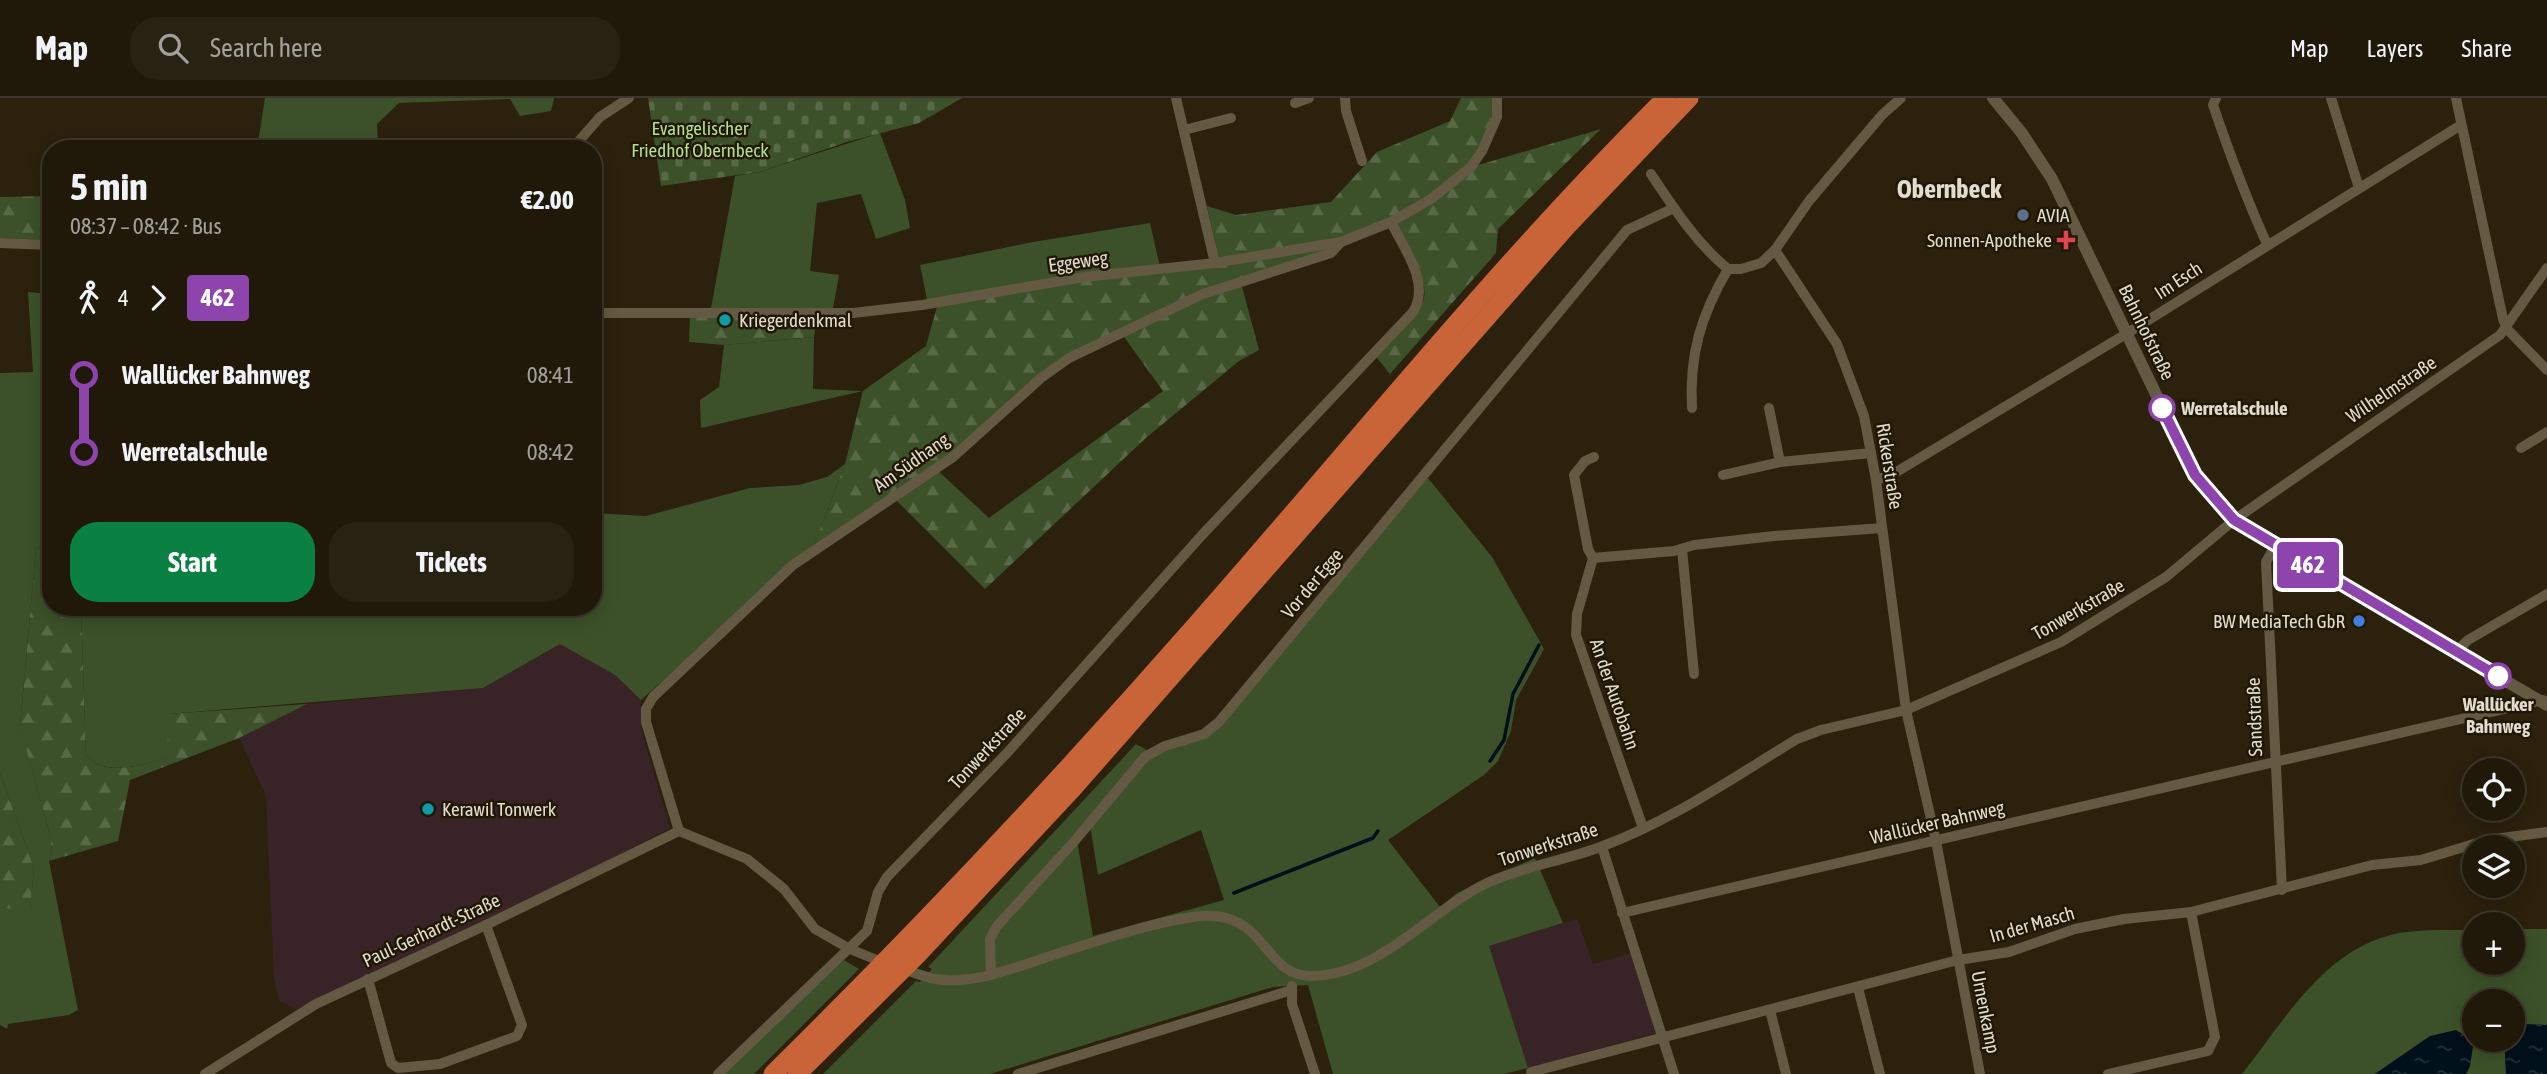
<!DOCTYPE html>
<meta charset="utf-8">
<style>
body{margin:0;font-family:"Asap Condensed",sans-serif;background:#282213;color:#f1f3f6;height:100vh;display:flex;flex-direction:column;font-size:26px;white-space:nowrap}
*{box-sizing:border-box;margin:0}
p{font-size:23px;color:#a2a09c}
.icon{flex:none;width:38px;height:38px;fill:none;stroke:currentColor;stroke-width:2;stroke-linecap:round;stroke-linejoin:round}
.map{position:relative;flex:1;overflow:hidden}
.drawer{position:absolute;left:42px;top:42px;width:560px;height:476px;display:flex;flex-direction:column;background:#20190a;border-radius:28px;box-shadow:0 4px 18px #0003,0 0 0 2px #3d382b}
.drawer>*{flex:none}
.badge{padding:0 14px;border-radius:5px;font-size:24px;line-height:46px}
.buttons{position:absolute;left:2462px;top:660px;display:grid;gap:14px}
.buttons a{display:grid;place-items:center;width:63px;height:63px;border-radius:50%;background:#20190a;box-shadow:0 4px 18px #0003,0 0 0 2px #3d382b;font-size:35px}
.map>.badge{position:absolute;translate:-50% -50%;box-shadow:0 0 0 4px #fff}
.legs{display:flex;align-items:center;gap:10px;height:77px;padding:0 28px;font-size:23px}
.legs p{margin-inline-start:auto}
.overview{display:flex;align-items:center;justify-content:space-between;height:119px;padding:0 28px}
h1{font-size:38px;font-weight:700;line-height:52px}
.button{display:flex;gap:14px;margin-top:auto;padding:14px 28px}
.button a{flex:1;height:80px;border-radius:28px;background:#0b8043;color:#fff;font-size:28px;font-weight:700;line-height:80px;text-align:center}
.button a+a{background:#282213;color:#f1f3f6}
ul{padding:0 28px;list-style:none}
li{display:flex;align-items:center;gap:24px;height:77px;font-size:26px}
li i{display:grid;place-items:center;width:10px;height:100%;margin:0 9px;background:currentColor}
li i::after{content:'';width:18px;height:18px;margin:-9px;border:5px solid;border-radius:50%;background:#20190a}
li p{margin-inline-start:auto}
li:first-child i{background:linear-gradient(#0000 50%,currentColor 0)}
li:last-child i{background:linear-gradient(currentColor 50%,#0000 0)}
header{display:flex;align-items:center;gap:42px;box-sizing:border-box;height:98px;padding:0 35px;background:#20190a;border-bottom:2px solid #3d382b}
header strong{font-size:33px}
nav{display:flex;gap:38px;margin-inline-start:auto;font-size:24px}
.search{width:490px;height:63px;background:#282213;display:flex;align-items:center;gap:18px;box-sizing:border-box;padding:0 24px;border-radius:28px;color:#a2a09c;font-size:26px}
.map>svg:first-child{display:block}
.industrial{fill:#382426}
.green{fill:#3c5129;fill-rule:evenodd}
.forest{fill:url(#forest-firs)}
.cemetery{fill:url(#cemetery-stones)}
.water{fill:url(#water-ripples)}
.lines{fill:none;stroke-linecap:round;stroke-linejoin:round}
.stream{stroke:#00101b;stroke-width:3.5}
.minor{stroke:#645942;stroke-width:10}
.tertiary{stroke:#645942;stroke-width:12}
.motorway{stroke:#c96439;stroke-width:19}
.line-1-casing{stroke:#fff;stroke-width:16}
.line-1{stroke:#8e44ad;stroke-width:10}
.service-dot{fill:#5c6f8a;stroke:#211804;stroke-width:2.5}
.health-dot{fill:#e0444e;stroke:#211804;stroke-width:2.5}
.culture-dot{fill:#0f9aa8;stroke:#211804;stroke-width:2.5}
.stop-1-dot{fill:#fff;stroke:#8e44ad;stroke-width:3.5}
.shop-dot{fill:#3f7fe0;stroke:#211804;stroke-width:2.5}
.labels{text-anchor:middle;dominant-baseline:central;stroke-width:5;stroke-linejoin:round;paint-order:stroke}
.park-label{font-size:19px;fill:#b3df8e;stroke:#211804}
.poi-label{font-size:19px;fill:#e2dcd0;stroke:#211804;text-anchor:start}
.street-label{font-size:19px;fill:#e2dcd0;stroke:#211804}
.stop-label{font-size:19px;font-weight:bold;fill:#e2dcd0;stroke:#211804;text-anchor:start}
.district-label{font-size:26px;font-weight:bold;fill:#e2dcd0;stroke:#211804}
</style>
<header>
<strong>Map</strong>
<div class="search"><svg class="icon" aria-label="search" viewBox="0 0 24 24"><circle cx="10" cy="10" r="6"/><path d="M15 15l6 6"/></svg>Search here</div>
<nav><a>Map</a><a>Layers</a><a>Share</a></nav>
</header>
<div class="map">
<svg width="2547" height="976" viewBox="0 0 2547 976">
<defs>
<pattern id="forest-firs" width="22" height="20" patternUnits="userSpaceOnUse" patternTransform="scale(1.75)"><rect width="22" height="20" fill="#3c5129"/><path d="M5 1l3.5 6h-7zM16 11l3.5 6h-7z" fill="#586947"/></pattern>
<pattern id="cemetery-stones" width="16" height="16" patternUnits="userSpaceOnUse" patternTransform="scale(1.75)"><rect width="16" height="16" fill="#3c5129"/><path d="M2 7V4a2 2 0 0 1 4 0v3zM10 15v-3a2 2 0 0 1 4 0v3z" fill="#586947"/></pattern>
<pattern id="water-ripples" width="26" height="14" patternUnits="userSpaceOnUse" patternTransform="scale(1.75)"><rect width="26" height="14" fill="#00101b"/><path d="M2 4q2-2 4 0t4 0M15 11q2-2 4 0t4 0" fill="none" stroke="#25323b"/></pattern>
</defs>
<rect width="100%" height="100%" fill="#2b210d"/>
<g class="industrial">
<path d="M561 546 615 577 641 602 642 635 670 730 489 825 299 913 279 903 274 881 266 698 239 640 307 606 483 590Z"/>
<path d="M1577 821 1593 866 1631 855 1656 935 1528 970 1489 848Z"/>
</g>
<g class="green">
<path d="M265 0H554L551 13 520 18 510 1 399 5 377 26 378 50 257 51Z"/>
<path d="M880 35 905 102 910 130 876 141 861 96 817 105 810 173 839 177 832 216H710L735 78 759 74Z"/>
<path d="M1150 125 1161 173 928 207 920 167 1033 144Z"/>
<path d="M28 194 51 196V448L36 450 20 628 48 729 52 751 49 763 78 912 69 917 8 926 7 931 0 927V809L30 813 34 770 0 675V275L33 274Z"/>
<path d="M814 239 813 291 863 293 701 330 700 302 719 289 724 247Z"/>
<path d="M845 366 813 449 641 602 615 577 560 546 483 590 168 616 169 660C142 666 106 680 86 657L81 509H593V415L646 418 750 390 799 387 827 379Z"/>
<path d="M1428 380 1492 459 1544 551 1516 602 1511 633 1498 663 1484 677 1388 742 1440 809 1457 795 1535 760 1563 825 1489 848 1528 970 1504 976H1333L1308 887 1273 889 990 976H823L916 883 920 884 932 871 928 869 1136 646 1154 656 1204 640ZM1089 721 1098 777 1201 732 1224 802 1093 838 1076 736Z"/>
<path d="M2513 831H2547V927L2517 926 2513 936V903H2474V942H2511L2505 955 2506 976H2466L2470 968 2430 938 2375 976H2242C2286 921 2324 850 2399 835 2423 831 2450 832 2474 832V864H2513Z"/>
<path d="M844 862 859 871 754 976H723Z"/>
</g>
<g class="forest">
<path d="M1461 0H1494C1494 27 1481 49 1465 71L1601 31 1498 131 1496 155 1390 276 1374 256C1387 243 1417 219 1423 203 1432 183 1399 141 1388 124L1331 153 1203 196 1068 260 936 371 989 420 1163 293 1122 236 1241 185 1259 252 1239 263 1147 339 985 491 893 399 813 449 845 366 863 293 926 248 938 205 1084 181 1220 166 1207 108 1236 117 1331 104 1377 54 1450 23Z"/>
<path d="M51 98V142L0 140V99Z"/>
<path d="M690 217H817L814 239 724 247 689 244Z"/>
<path d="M51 448V509H81L86 657C106 680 142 666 168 660L167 616 307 606 239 640 130 682 118 743 49 763 52 751 48 729 20 629 36 450Z"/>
<path d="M0 675 34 770 30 814 0 809Z"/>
</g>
<path class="cemetery" d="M648 0H962L919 25 847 44 759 74 661 88Z"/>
<g class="water">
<path d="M2517 926 2547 927V976H2506L2505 955Z"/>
<path d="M2456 932 2474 943 2470 968 2466 976H2375L2430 938Z"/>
</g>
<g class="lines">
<g class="stream">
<path d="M1490 663 1504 642 1513 596 1539 547"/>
<path d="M1234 795 1373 740 1378 733"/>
</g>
<g class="minor">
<path d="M1176 0 1215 165"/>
<path d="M1345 0 1346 13 1362 63"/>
<path d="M2216 0 2213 7C2229 54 2246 100 2267 146"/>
<path d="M2331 0 2359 90"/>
<path d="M2456 0 2503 221 2507 231 2547 272"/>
<path d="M1295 5 1309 0"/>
<path d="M1184 32 1231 20"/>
<path d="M572 51 600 19 629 0"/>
<path d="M1651 76C1673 109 1697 146 1728 171H1741L1761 165 1775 152 1809 103 1882 17 1901 0"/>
<path d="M0 145 51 147"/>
<path d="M1775 152 1837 246 1864 318 1876 382 1906 612 1936 743 1980 976"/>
<path d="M593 215H853L922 207 1084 179 1215 165 1341 144 1391 124 1431 101 1471 69 1482 53 1497 19V0"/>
<path d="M1692 310C1689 257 1701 217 1728 171"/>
<path d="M1769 310 1780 364"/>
<path d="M2521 350 2547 334"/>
<path d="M1723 377 1780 364 1871 355"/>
<path d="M1876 382 1893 376 2126 236 2461 27"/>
<path d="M2275 448 2266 464 2282 792"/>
<path d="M1682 451 1694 576"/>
<path d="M1593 460 1674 453 1694 447 1774 438 1882 430"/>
<path d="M1593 460 1577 516 1576 537 1643 730"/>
<path d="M1593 460 1588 451 1574 377 1585 363 1594 359"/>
<path d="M2456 554 2468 542 2547 496"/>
<path d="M679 733 747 761 784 791 815 831 850 851 884 865"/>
<path d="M679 733 646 624V611L653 599 793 467 953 359 1041 280 1069 260 1203 196 1331 155 1341 144"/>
<path d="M1602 749 1674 976"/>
<path d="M1622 815 2543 602"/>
<path d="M900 870C911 873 923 879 935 881 974 887 1017 869 1053 857 1097 843 1141 828 1186 820 1269 804 1259 878 1311 878 1381 877 1429 813 1487 785 1524 768 1564 763 1603 748 1671 723 1734 679 1797 641L1821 632 1906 612 2061 544 2166 479 2234 422 2500 237 2547 170"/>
<path d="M991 877 990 841 997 828 1072 746 1145 659 1165 648 1204 636 1219 624 1627 132 1674 110"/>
<path d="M368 881 391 965 398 970 440 966 517 938 522 927 486 827"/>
<path d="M1292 888V906L1315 976"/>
<path d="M1858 890 1880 976"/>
<path d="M1770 912 1786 976"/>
<path d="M1531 974 1958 862 2009 854 2075 831 2124 821 2191 814 2372 767 2421 762 2487 742 2547 734"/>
<path d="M205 976 316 906 486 827 679 733"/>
<path d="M718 976 867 833 878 794 887 779 1007 655 1202 437 1413 214C1431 185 1404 151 1391 124"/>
<path d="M1018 976 1292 892"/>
<path d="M2108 976 2208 953 2215 939 2191 814"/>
</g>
<path class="tertiary" d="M1993 0 2021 34 2052 81 2195 377C2216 409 2243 428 2275 448L2547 607"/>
<g class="motorway">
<path d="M773 976C920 831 1061 681 1197 526 1352 350 1499 166 1666 0"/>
<path d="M797 976 917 857 1073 690 1566 129 1689 0"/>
</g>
</g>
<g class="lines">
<defs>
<path id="line-1" d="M2162 310 2195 377 2234 422 2498 578"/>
</defs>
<use href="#line-1" class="line-1-casing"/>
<use href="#line-1" class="line-1"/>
</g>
<circle class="service-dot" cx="2023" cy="117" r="7"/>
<path class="health-dot" d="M2062.5 131.5h7v7h7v7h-7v7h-7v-7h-7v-7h7z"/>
<g class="culture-dot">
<circle cx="725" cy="222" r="7"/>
<circle cx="428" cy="711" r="7"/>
</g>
<g class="stop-1-dot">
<circle cx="2162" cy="310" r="12"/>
<circle cx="2498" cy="578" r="12"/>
</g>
<circle class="shop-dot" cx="2359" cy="523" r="7"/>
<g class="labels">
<g class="park-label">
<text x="700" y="30">Evangelischer<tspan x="700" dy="22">Friedhof Obernbeck</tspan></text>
</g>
<g class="poi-label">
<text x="2037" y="117">AVIA</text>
<text x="2052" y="142" text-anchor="end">Sonnen-Apotheke</text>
<text x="739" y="222">Kriegerdenkmal</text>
<text x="2345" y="523" text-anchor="end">BW MediaTech GbR</text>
<text x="442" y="711">Kerawil Tonwerk</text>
</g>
<g class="street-label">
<text transform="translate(1078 163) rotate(-8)">Eggeweg</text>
<text transform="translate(2178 182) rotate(-33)">Im Esch</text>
<text transform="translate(2147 234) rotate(64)">Bahnhofstraße</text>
<text transform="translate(2391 291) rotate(-34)">Wilhelmstraße</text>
<text transform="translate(911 364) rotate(-35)">Am Südhang</text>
<text transform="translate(1890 368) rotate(81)">Rickerstraße</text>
<text transform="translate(1312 485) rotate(-50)">Vor der Egge</text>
<text transform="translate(2078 511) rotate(-30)">Tonwerkstraße</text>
<text transform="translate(1615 596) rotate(71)">An der Autobahn</text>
<text transform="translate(2254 619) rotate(-92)">Sandstraße</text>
<text transform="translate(987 650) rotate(-47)">Tonwerkstraße</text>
<text transform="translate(1937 724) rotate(-13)">Wallücker Bahnweg</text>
<text transform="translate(1548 746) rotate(-18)">Tonwerkstraße</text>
<text transform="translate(2032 826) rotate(-16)">In der Masch</text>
<text transform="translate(431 832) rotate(-25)">Paul-Gerhardt-Straße</text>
<text transform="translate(1986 914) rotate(79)">Urnenkamp</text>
</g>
<g class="stop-label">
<text x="2181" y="310">Werretalschule</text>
<text x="2498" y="606" text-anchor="middle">Wallücker<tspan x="2498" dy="22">Bahnweg</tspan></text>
</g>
<g class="district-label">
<text x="1949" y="91">Obernbeck</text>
</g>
</g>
</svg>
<div class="buttons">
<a><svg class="icon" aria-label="locate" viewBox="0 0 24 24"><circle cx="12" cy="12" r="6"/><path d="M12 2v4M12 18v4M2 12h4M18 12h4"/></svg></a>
<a><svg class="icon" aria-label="layers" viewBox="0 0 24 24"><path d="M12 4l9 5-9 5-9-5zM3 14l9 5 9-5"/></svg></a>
<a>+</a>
<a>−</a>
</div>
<b class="badge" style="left:2308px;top:467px;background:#8e44ad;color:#fff">462</b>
<section class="drawer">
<div class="overview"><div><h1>5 min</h1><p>08:37 – 08:42 · Bus</p></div><b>€2.00</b></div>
<div class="legs"><svg class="icon" aria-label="walk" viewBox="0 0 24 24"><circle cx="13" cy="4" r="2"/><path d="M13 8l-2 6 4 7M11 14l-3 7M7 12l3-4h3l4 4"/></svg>4<svg class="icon" aria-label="forward" viewBox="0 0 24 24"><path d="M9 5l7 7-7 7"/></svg><b class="badge" style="background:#8e44ad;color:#fff">462</b></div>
<ul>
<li><i style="color:#8e44ad"></i><b>Wallücker Bahnweg</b><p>08:41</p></li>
<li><i style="color:#8e44ad"></i><b>Werretalschule</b><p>08:42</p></li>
</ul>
<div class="button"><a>Start</a><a>Tickets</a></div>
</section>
</div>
